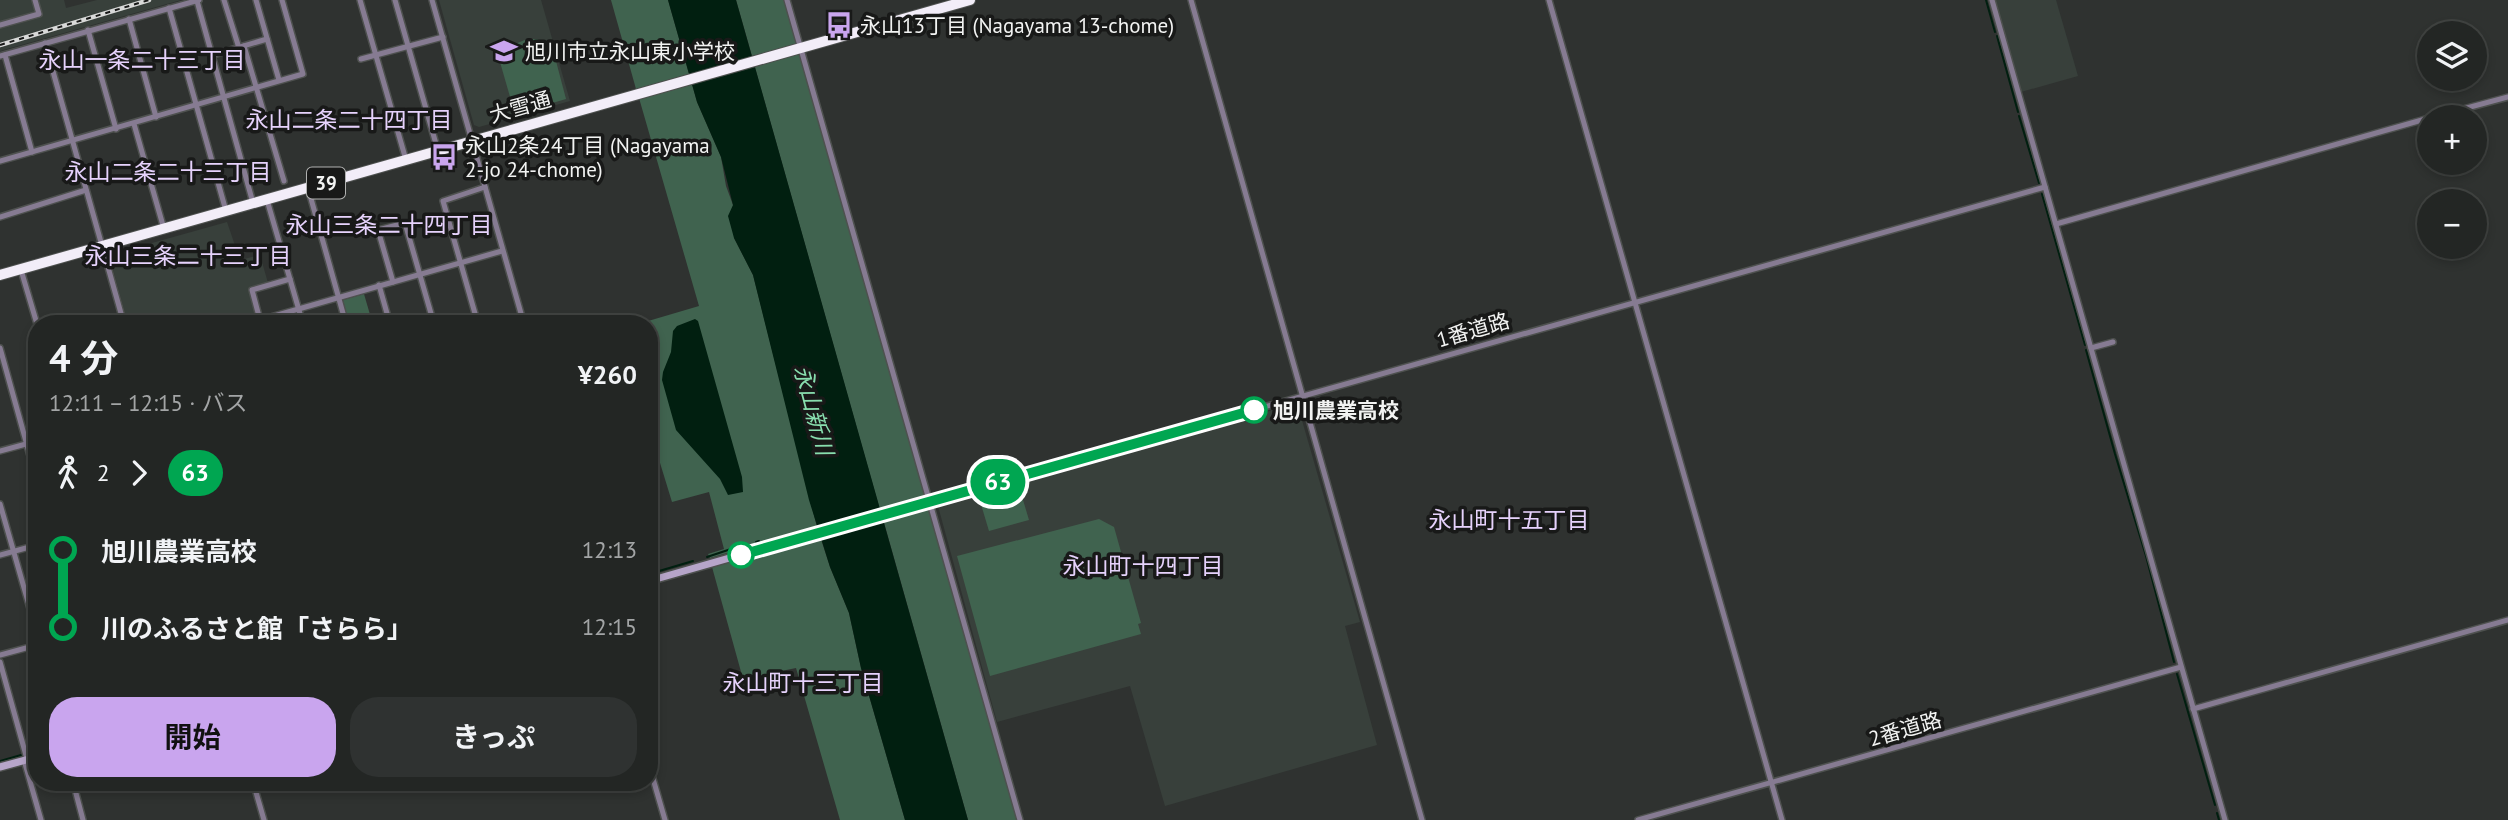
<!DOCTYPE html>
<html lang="ja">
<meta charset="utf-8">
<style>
body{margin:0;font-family:"PT Sans","Noto Sans JP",sans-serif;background:#2f3231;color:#f1f3f6;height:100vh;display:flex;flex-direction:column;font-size:26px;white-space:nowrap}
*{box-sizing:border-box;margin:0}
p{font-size:23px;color:#a3a5a6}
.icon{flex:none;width:38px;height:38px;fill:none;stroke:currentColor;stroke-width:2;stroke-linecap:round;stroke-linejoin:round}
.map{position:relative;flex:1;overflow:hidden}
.sheet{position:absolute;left:28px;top:315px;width:630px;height:476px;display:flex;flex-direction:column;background:#232624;border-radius:28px;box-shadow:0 4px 10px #0003,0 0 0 2px #404341}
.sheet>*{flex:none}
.badge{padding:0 14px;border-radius:23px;font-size:24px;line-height:46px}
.buttons{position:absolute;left:2417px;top:21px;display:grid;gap:14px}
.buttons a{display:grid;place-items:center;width:70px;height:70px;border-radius:50%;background:#232624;box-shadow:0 4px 10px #0003,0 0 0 2px #404341;font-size:35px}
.map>.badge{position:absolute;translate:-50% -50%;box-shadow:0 0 0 4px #fff}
.legs{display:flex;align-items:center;gap:10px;height:77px;padding:0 21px;font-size:23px}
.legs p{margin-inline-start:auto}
.summary{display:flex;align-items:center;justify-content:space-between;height:119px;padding:0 21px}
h1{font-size:38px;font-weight:700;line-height:52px}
.button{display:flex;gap:14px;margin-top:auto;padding:14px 21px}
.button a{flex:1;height:80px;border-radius:28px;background:#c9a5ee;color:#111;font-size:28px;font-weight:700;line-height:80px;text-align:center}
.button a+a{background:#2f3231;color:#f1f3f6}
ul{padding:0 21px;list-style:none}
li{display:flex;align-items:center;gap:24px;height:77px;font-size:26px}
li i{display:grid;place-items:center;width:10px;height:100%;margin:0 9px;background:currentColor}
li i::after{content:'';width:18px;height:18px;margin:-9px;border:5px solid;border-radius:50%;background:#232624}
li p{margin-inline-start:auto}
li:first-child i{background:linear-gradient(#0000 50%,currentColor 0)}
li:last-child i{background:linear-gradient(currentColor 50%,#0000 0)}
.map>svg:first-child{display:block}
.built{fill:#38403b}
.green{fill:#40634f}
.water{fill:#011f10}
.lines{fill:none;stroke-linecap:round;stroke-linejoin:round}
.stream{stroke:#011f10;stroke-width:2}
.street-casing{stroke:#4e514f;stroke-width:8}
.secondary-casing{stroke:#4e514f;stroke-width:10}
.highway-casing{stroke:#4e514f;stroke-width:12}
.street{stroke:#867b92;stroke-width:5}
.secondary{stroke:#b6a5c9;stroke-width:7}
.highway{stroke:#f2edf8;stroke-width:10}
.rail-casing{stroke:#d8d9d8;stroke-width:4.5}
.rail{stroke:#181918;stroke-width:2;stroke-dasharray:5;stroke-linecap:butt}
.line-1-casing{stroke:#fff;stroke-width:16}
.line-1{stroke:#00a651;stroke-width:10}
.stop-1-dot{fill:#fff;stroke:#00a651;stroke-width:3.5}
.labels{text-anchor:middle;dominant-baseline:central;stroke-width:7;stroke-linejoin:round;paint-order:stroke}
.shield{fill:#181918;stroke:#b1b2b1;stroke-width:2}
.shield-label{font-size:19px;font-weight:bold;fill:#f2f3f2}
.poi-label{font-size:21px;fill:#f2f3f2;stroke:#181918;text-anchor:start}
.street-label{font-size:21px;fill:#f2f3f2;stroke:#181918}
.stop-label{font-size:21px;font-weight:bold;fill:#f2f3f2;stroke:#181918;text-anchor:start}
.neighbourhood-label{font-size:23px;fill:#e6d2fc;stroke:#181918}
.water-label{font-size:23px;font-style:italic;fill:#88deae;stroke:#181918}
</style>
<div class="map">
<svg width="2508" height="820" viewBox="0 0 2508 820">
<rect width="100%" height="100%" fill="#2f3230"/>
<g class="built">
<path d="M0 0H64L66 8 97 0H181L0 51Z"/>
<path d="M439 0H541L570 101 479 127 474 125Z"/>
<path d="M1995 0H2056L2078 76 2021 92Z"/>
<path d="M227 222 240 260 260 255 268 283 248 289 258 324H128L109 255Z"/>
<path d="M1297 403 1360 622 1345 626 1377 745 1165 806 1130 686 997 722 938 506Z"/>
</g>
<g class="green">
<path d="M611 0H668L689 74 636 89Z"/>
<path d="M736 0H786L800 45 752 56Z"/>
<path d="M527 39H537L552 46 566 99 515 114 500 62 508 47Z"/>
<path d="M802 52 929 498 880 510 754 64Z"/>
<path d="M692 84 697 102 721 157 726 186 733 205 734 238 753 275 817 527 710 558 708 554 724 549 709 492 672 502 649 427V324H638L699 306 639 98Z"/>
<path d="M364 294 371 318 349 324 343 300Z"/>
<path d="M1020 490 1029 520 989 531 980 501Z"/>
<path d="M931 506 1018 820H968L883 519Z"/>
<path d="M1099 519 1114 527 1141 623 1138 624 1141 634 990 676 957 556Z"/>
<path d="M820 536 830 567 849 613 861 668 905 820H840L796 668 743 679 712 567Z"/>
</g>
<g class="water">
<path d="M668 0H736L968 820H905L861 668 849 613 830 567 809 500 753 275 734 238 728 216 733 205 721 157 697 102Z"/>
<path d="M695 319 698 321 742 477 743 492 728 495 720 479 676 430 662 380 663 372 671 352 673 331 677 326Z"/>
</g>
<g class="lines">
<g class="stream">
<path d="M1986 0 1995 32"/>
<path d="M1997 36 2018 112"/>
<path d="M2019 116 2039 183"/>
<path d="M2042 194 2085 345"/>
<path d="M2086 350 2115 454 2146 556 2174 662"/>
<path d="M756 542 759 541"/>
<path d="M707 557 746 544"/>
<path d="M649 574 693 561"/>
<path d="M2177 674 2215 805"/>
<path d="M30 752 37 750"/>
<path d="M0 761 21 755"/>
<path d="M2217 813 2219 820"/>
</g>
<defs>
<g id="street">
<path d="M224 0 239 48"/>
<path d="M256 0 279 80"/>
<path d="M360 0 406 160"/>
<path d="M395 0 438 151"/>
<path d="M432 0 524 324"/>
<path d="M787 0 1020 820"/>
<path d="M1191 0 1422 820"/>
<path d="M1549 0 1782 820"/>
<path d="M1992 0 2225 820"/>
<path d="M197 1 253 203"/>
<path d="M169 8 226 211"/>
<path d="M129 19 156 117"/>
<path d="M0 25 39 14 35 0"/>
<path d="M88 30 116 129"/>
<path d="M45 43 124 324"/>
<path d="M244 46 284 181"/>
<path d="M5 55 32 152"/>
<path d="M213 55 267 39"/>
<path d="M0 56 199 0"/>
<path d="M361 59 443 37"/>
<path d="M2433 117 2508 97"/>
<path d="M134 124 164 229"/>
<path d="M0 161 303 74 282 0"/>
<path d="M308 188 346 324"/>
<path d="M267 200 303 324"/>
<path d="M0 217 86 190"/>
<path d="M2056 224 2429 118"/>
<path d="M21 270 37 324"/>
<path d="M393 282 378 230 405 223 434 324"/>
<path d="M379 285 390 324"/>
<path d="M260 320 502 251"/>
<path d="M261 324 252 290 290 279"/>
<path d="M478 324 443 201 485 187"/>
<path d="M0 348 37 481"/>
<path d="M2091 348 2113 342"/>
<path d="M0 451 37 441"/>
<path d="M0 504 37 633"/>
<path d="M792 540 2045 187"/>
<path d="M0 555 37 545"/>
<path d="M0 655 37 645"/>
<path d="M0 662 27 759"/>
<path d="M2193 709 2508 620"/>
<path d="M24 760 41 820"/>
<path d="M649 765 665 820"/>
<path d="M73 782 83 820"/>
<path d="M253 782 264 820"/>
<path d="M1638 820 2181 667"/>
</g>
<g id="secondary">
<path d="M649 581 792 540"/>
<path d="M0 767 37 757"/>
</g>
<path id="highway" d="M0 275 970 0"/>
</defs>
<use href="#street" class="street-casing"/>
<use href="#secondary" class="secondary-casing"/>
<use href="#highway" class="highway-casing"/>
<use href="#street" class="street"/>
<use href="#secondary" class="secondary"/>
<use href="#highway" class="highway"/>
<defs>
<path id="rail" d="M0 45 149 0"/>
</defs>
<use href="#rail" class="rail-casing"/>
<use href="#rail" class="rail"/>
</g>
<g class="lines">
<defs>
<path id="line-1" d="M741 555 1254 410"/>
</defs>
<use href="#line-1" class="line-1-casing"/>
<use href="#line-1" class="line-1"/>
</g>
<defs>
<symbol id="bus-bare" viewBox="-9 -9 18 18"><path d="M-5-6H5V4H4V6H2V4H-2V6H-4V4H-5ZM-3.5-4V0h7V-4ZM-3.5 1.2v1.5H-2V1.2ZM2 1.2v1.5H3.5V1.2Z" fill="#c9a5ee" stroke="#181918" stroke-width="2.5" paint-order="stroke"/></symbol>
<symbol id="school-bare" viewBox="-9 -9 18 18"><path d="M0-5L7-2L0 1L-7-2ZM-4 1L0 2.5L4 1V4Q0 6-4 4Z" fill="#c9a5ee" stroke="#181918" stroke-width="2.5" paint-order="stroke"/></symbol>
</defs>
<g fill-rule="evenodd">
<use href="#bus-bare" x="820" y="6" width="38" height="38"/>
<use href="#school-bare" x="485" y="32" width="38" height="38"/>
<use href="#bus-bare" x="425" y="138" width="38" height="38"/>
</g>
<g class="stop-1-dot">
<circle cx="1254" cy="410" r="12"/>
<circle cx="741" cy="555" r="12"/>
</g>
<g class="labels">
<rect class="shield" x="307" y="167.5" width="38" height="31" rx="5"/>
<g class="shield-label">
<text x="326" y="183">39</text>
</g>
<g class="poi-label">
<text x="860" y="25">永山13丁目 (Nagayama 13-chome)</text>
<text x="525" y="51">旭川市立永山東小学校</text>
<text x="465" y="145">永山2条24丁目 (Nagayama<tspan x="465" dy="24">2-jo 24-chome)</tspan></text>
</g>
<g class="street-label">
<text transform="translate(520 107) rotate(-16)">大雪通</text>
<text transform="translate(1473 330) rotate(-16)">1番道路</text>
<text transform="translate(1905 729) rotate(-16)">2番道路</text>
</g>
<g class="stop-label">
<text x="1273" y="410">旭川農業高校</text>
</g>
<g class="neighbourhood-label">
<text x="142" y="59">永山一条二十三丁目</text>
<text x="349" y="119">永山二条二十四丁目</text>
<text x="168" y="171">永山二条二十三丁目</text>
<text x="389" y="224">永山三条二十四丁目</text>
<text x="188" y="255">永山三条二十三丁目</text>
<text x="1509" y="519">永山町十五丁目</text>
<text x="1143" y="565">永山町十四丁目</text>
<text x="803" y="682">永山町十三丁目</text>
</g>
<g class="water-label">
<text transform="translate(814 410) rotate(75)">永山新川</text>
</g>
</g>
</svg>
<div class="buttons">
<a><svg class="icon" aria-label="layers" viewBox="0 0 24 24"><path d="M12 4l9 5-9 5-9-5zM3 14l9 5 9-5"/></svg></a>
<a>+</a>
<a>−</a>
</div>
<b class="badge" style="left:998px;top:482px;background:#00a651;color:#fff">63</b>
<section class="sheet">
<div class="summary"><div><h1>4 分</h1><p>12:11 – 12:15 · バス</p></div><b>¥260</b></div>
<div class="legs"><svg class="icon" aria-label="walk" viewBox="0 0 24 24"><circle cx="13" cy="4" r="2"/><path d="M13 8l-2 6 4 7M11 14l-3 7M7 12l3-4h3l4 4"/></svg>2<svg class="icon" aria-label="forward" viewBox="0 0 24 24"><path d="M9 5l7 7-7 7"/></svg><b class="badge" style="background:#00a651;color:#fff">63</b></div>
<ul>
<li><i style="color:#00a651"></i><b>旭川農業高校</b><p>12:13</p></li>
<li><i style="color:#00a651"></i><b>川のふるさと館「さらら」</b><p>12:15</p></li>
</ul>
<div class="button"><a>開始</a><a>きっぷ</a></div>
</section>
</div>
